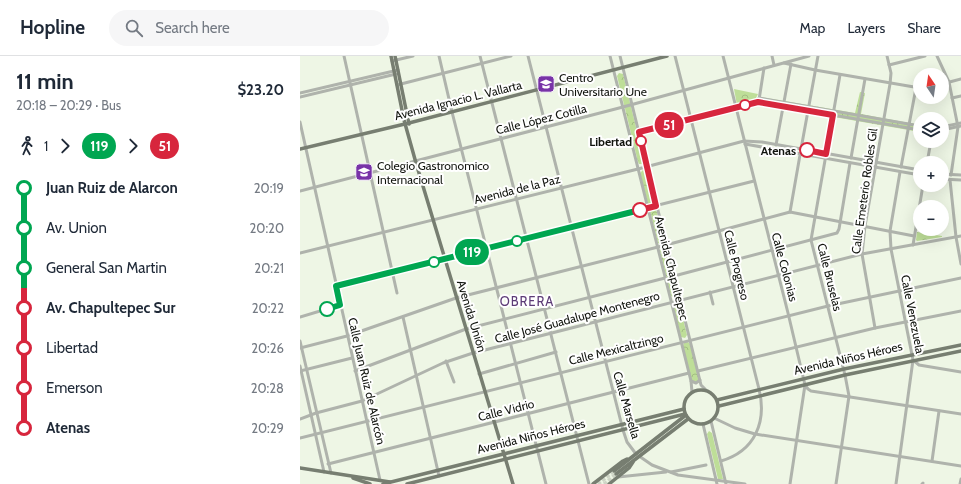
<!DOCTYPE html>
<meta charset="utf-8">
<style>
body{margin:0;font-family:Cabin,sans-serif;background:#f6f6f7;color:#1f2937;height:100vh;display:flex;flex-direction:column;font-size:15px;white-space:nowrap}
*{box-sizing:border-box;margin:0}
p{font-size:13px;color:#747a83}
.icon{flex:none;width:22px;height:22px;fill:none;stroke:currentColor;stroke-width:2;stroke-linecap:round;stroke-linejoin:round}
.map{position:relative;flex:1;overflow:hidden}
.panel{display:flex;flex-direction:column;background:#fff;width:300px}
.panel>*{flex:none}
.badge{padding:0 8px;border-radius:13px;font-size:14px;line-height:26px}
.needle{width:26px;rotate:347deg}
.controls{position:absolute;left:613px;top:12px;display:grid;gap:8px}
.controls a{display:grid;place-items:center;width:36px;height:36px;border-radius:50%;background:#fff;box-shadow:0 4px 16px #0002;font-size:20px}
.map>.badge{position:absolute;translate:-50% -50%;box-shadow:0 0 0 2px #fff}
.legs{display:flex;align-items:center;gap:6px;height:44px;padding:0 16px;font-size:13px}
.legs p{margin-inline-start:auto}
.summary{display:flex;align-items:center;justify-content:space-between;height:68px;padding:0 16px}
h1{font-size:22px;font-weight:700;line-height:30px}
ul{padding:0 16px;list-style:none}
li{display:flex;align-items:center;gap:14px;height:40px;font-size:15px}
li i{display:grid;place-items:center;width:6px;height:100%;margin:0 5px;background:currentColor}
li i::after{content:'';width:10px;height:10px;margin:-5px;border:3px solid;border-radius:50%;background:#fff}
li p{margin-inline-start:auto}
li:first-child i{background:linear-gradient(#0000 50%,currentColor 0)}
li:last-child i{background:linear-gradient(currentColor 50%,#0000 0)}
header{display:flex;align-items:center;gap:24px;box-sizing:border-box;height:56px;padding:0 20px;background:#fff;border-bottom:1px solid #e0e1e3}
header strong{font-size:19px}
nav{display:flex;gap:22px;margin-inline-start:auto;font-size:14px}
.search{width:280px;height:36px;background:#f6f6f7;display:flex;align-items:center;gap:10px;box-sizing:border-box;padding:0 14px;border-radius:22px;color:#747a83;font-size:15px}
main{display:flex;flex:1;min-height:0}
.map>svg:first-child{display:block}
.park{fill:url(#park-crowns)}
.garden{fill:#bede98}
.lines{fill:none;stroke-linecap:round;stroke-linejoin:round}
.major-tunnel{stroke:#cdd4c5;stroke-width:3.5;stroke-dasharray:3.5 2;stroke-linecap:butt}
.minor{stroke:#afb3ac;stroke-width:3}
.major{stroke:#777e71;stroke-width:3.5}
.line-1-casing{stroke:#fff;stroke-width:9}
.line-2-casing{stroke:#fff;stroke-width:9}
.line-1{stroke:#00a651;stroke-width:6}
.line-2{stroke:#d7263d;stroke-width:6}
.stop-2-dot{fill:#fff;stroke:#d7263d;stroke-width:2}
.stop-1-dot{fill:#fff;stroke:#00a651;stroke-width:2}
.labels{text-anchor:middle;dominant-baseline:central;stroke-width:4;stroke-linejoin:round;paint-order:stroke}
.poi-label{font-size:12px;fill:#11140e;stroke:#fff;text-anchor:start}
.street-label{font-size:12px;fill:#11140e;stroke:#fff}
.stop-label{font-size:12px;font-weight:bold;fill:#11140e;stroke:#fff;text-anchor:end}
.neighbourhood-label{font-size:13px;letter-spacing:1px;fill:#5d3c77;stroke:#fff}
</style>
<header>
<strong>Hopline</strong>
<div class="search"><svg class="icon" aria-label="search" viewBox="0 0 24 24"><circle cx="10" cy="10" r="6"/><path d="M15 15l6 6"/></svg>Search here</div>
<nav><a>Map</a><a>Layers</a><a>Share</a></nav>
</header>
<main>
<section class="panel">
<div class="summary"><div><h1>11 min</h1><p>20:18 – 20:29 · Bus</p></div><b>$23.20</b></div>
<div class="legs"><svg class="icon" aria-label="walk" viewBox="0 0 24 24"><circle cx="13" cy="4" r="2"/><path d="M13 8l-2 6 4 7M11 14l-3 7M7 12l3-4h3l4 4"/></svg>1<svg class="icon" aria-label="forward" viewBox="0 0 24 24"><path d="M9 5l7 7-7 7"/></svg><b class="badge" style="background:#00a651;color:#fff">119</b><svg class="icon" aria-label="forward" viewBox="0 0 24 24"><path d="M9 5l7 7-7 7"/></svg><b class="badge" style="background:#d7263d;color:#fff">51</b></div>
<ul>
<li><i style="color:#00a651"></i><b>Juan Ruiz de Alarcon</b><p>20:19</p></li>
<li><i style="color:#00a651"></i><span>Av. Union</span><p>20:20</p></li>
<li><i style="color:#00a651"></i><span>General San Martin</span><p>20:21</p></li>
<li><i style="color:#d7263d"></i><b>Av. Chapultepec Sur</b><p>20:22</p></li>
<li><i style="color:#d7263d"></i><span>Libertad</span><p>20:26</p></li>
<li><i style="color:#d7263d"></i><span>Emerson</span><p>20:28</p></li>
<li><i style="color:#d7263d"></i><b>Atenas</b><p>20:29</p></li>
</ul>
</section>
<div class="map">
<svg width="661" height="428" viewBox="0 0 661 428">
<defs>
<pattern id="park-crowns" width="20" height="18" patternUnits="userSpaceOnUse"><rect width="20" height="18" fill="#bede98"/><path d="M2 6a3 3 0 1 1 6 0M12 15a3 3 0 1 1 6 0" fill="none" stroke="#a2be82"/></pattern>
</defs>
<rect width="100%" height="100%" fill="#eef6e5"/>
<g class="park">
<path d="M319 17 323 18 344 104 342 108H339L338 106 317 20Z"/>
<path d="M434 33 458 38 455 44 437 49Z"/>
<path d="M560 36 565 37 561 58 620 69V76L459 48 460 41 555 57Z"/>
<path d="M343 114 347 116 354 145 351 149 348 148 340 117Z"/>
<path d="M351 152 356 153 364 185 361 188 358 187 350 155Z"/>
<path d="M617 176 642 180V181L617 185 616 184Z"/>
<path d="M362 192 366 193 377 239 375 242 371 240 360 195Z"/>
<path d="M378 246 379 247 387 279 385 282 381 281 373 248 374 247Z"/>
<path d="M388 286 390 288 399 324 398 326H392L383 289 384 287Z"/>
</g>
<path class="garden" d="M409 375 412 377 423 423H418L407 378Z"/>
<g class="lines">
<g class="major-tunnel">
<path d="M298 428 314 415"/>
<path d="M304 428 316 418"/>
</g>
<g class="minor">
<path d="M44 0 97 237"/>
<path d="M139 0 152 56 246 428"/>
<path d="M180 0 289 428"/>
<path d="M228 0 323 374 327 386 336 398"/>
<path d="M310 0 391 325 392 336"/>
<path d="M320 0 401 329 406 334"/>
<path d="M375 0 459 333C467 366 455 395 421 405"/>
<path d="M423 0 488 257 505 329 490 428"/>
<path d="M472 0 474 9"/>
<path d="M637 0 649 26 658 71 651 119"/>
<path d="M92 5 113 0"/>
<path d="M484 7 515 14 620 32"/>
<path d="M589 9 625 0"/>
<path d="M642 28 661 23"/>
<path d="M97 29 211 0"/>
<path d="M0 37 98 14"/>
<path d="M0 41 96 18"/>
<path d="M459 42 620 70"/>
<path d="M652 42 661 40"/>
<path d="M459 44 464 12"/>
<path d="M0 66 80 424"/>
<path d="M642 71 661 67"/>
<path d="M642 74 661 70"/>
<path d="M339 76 458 46 620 74"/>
<path d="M445 88 620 119"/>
<path d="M476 89 491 8"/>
<path d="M501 93 518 0"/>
<path d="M551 102 565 23"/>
<path d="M627 107 631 85"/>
<path d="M601 111 616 32"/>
<path d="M642 118 661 119"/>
<path d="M642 123 661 124"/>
<path d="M650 124 656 181 661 208"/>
<path d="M0 135 323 51 509 0"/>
<path d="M490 156 500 99"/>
<path d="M613 189 623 129"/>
<path d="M0 197 338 113 444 85 462 86 620 114"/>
<path d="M374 220 537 177 539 173 550 107"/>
<path d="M36 230 454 125"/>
<path d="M410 236 413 248"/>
<path d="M0 261 40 249"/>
<path d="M103 261 139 420"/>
<path d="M575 272 562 198 565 170 590 28 591 17 587 0"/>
<path d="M0 285 31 417"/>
<path d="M0 292 47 280 156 242 366 189 490 156 614 180"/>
<path d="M613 304 619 309 661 316"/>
<path d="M146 305 154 326"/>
<path d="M0 310 24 416"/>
<path d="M0 315 52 302"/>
<path d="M55 315 166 273 365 222"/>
<path d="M398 315 575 272 661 255"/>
<path d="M179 318 256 296"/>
<path d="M391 325 396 327 400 324"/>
<path d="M505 329 508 333 511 335 661 358"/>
<path d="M414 362 435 372 455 378 661 410"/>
<path d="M0 363 16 357 62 345 143 307 173 297 562 198 661 180"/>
<path d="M411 365 426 428"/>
<path d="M403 368 417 428"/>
<path d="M0 382 528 250 661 222"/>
<path d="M339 400 352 409 378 419 445 428"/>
<path d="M632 405 639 355"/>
<path d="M28 408 389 317"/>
<path d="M371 416 406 409"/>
<path d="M318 421 366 416"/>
<path d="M536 428 549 340 545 319 511 184 540 19"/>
<path d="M596 428 613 304 591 193 590 175 600 116"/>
<path d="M622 428 623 427"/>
<path d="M660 428 661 423"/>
</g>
<g class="major">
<path d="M91 0 104 64 116 107 213 428"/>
<path d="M95 0 109 68"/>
<path d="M0 93 109 67 367 0"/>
<circle cx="401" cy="351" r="17"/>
<path d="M417 344 544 313 661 289"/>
<path d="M419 350 545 319 661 295"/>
<path d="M0 412 90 426"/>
<path d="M314 415 386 359"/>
<path d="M316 418 388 363"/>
<path d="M53 422 70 428"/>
<path d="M83 428 384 353"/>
<path d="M107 428 385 358"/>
<path d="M293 428 323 405 327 403"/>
<path d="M309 428 329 412 333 406"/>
</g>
</g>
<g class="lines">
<defs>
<path id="line-1" d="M27 253 40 249 36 230 340 154"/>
<path id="line-2" d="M340 154 356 150 339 76 458 46 533 59 526 98 507 94"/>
</defs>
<use href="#line-1" class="line-1-casing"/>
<use href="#line-2" class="line-2-casing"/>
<use href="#line-1" class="line-1"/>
<use href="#line-2" class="line-2"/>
</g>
<defs>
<symbol id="university-square" viewBox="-11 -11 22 22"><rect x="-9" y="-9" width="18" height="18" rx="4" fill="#7833a7" stroke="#fff"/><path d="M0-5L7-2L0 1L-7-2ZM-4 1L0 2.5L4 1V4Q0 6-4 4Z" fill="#fff"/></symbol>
</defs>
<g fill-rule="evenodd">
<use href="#university-square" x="236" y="18" width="20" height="20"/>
<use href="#university-square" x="54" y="106" width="20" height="20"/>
</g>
<g class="stop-2-dot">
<circle cx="445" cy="49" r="5"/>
<circle cx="341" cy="85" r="5"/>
<circle cx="507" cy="94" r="7"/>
<circle cx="340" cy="154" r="7"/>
</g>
<g class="stop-1-dot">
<circle cx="217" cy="185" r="5"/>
<circle cx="134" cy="206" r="5"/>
<circle cx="27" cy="253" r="7"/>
</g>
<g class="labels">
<g class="poi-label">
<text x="259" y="21">Centro<tspan x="259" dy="14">Universitario Une</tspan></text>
<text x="77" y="109">Colegio Gastronomico<tspan x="77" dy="14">Internacional</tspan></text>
</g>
<g class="street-label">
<text transform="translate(158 44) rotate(-14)">Avenida Ignacio L. Vallarta</text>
<text transform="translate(241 63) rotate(-14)">Calle López Cotilla</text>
<text transform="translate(217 133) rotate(-14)">Avenida de la Paz</text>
<text transform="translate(564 135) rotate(-82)">Calle Emeterio Robles Gil</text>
<text transform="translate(437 209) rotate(76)">Calle Progreso</text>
<text transform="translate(485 211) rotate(75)">Calle Colonias</text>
<text transform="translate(372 212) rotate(76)">Avenida Chapultepec</text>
<text transform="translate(530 221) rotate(76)">Calle Bruselas</text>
<text transform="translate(613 258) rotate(79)">Calle Venezuela</text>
<text transform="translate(172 260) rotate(73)">Avenida Unión</text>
<text transform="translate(277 261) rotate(-15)">Calle José Guadalupe Montenegro</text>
<text transform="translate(316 293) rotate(-14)">Calle Mexicaltzingo</text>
<text transform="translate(548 302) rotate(-13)">Avenida Niños Héroes</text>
<text transform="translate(67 325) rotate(77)">Calle Juan Ruiz de Alarcón</text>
<text transform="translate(327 349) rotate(74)">Calle Marsella</text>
<text transform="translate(206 354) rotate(-14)">Calle Vidrio</text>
<text transform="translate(231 380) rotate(-14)">Avenida Niños Héroes</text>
</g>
<g class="stop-label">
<text x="332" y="85">Libertad</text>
<text x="496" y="94">Atenas</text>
</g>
<g class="neighbourhood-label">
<text x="227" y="245">OBRERA</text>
</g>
</g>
</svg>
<div class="controls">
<a><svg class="needle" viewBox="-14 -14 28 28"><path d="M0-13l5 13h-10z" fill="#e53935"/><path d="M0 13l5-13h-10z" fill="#747a83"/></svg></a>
<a><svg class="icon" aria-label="layers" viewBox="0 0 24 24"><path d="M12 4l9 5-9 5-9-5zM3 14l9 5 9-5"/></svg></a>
<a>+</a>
<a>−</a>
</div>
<b class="badge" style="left:172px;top:196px;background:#00a651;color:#fff">119</b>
<b class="badge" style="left:369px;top:69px;background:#d7263d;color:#fff">51</b>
</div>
</main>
